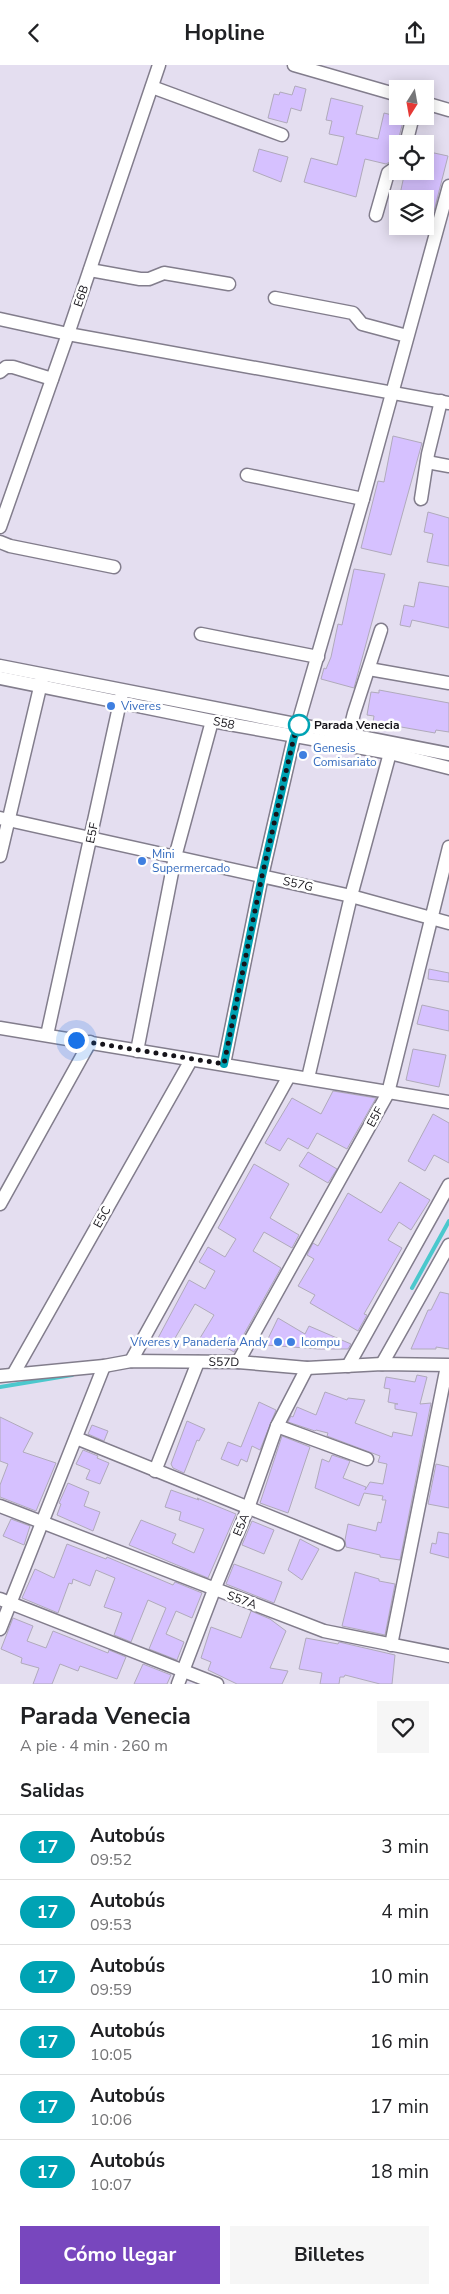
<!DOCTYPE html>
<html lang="es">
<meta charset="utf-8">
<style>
body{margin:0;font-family:"Nunito Sans",sans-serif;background:#f6f6f6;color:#202124;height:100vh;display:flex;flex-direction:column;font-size:19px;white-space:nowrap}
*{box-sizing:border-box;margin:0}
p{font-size:16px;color:#757577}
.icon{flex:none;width:28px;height:28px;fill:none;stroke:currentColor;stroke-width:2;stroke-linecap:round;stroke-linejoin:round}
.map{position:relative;height:1619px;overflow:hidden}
.drawer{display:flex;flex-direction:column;background:#fff;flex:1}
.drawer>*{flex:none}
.badge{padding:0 10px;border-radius:16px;font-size:18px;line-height:32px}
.needle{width:32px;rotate:191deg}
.buttons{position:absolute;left:389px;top:15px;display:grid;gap:10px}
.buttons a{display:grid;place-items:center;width:45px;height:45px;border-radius:0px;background:#fff;box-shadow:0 2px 12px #0003;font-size:25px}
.you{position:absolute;width:25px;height:25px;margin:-12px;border:4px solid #fff;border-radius:50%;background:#1a73e8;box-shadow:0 0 0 8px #1a73e833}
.map>.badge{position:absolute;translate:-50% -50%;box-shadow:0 0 0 2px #fff}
h2{padding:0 20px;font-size:19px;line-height:45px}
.round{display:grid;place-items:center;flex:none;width:52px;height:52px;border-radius:0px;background:#f6f6f6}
.head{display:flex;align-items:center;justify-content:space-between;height:85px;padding:0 20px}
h1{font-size:24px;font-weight:700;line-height:38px}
.button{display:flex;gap:10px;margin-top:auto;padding:10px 20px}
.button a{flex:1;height:58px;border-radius:0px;background:#7847be;color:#fff;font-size:20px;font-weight:700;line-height:58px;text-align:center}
.button a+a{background:#f6f6f6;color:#202124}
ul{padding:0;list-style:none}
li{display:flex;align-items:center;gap:15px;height:65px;padding:0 20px;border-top:1px solid #e0e0e0}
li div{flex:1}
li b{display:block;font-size:19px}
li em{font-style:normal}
li .badge{min-width:55px;font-weight:700;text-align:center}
header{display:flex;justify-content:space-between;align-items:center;height:65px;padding:0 20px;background:#fff;font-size:22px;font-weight:700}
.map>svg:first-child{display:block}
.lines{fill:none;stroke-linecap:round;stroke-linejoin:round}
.stream{stroke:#4bc8cd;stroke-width:4}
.building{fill:#d6c1ff;stroke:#b0aabb}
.street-casing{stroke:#827d8c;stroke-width:15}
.street{stroke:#fff;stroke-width:12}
.line-casing{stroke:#fff;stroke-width:11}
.line{stroke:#00a3b4;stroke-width:8}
.walk{stroke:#16141a;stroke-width:5;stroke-dasharray:0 9}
.shop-dot{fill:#3f7fe0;stroke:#fff;stroke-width:2}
.stop-dot{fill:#fff;stroke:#00a3b4;stroke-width:2.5}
.labels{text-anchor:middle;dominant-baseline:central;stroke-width:5;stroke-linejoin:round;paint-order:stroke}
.street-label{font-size:12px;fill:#16141a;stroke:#fff}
.shop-label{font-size:12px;fill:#366cbe;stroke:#fff;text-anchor:start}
.stop-label{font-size:12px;font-weight:bold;fill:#16141a;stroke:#fff;text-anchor:start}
</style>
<header><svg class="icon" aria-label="back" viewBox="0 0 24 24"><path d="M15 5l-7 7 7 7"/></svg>Hopline<svg class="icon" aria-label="share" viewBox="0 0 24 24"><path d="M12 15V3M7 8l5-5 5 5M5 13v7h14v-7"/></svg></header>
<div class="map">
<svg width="449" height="1619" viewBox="0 0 449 1619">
<rect width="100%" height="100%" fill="#e4def0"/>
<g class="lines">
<g class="stream">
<path d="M412 1223 449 1156"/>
<path d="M0 1322 72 1310"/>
</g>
</g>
<g class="building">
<path d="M295 21 306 24 301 46 291 43 287 58 268 53 274 29 279 30 280 27 292 30Z"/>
<path d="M331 33 363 41 356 69 378 74 384 48 404 53 393 95 386 99 365 94 356 132 304 117 311 93 337 100 344 72 329 69 332 56 326 55Z"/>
<path d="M259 84 288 92 281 117 253 106Z"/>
<path d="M425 86 448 91 434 146 425 143V134H399L405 106H425Z"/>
<path d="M393 371 422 378 391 490 361 483 378 416 384 417Z"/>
<path d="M428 447 449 453V501L427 497 433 469 424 467Z"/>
<path d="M354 504 385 509 354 623 321 614 324 603 326 604 331 592 338 559 342 560Z"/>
<path d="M419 517 449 522V563L412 555 410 562 400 560 404 540 414 542Z"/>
<path d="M379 625 449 638V667L436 665 435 668 373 657 374 651 367 650 371 627 379 628Z"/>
<path d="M429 904 449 908V917L428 914Z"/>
<path d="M422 940 449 946V966L417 959Z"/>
<path d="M413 984 446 990 439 1022 406 1015Z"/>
<path d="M333 1026 376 1033 347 1084 317 1068 308 1084 288 1073 280 1086 265 1078 292 1033 321 1049Z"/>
<path d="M433 1049 449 1058V1098L434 1090 425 1106 408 1096Z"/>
<path d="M308 1087 337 1104 328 1118 299 1101Z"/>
<path d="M254 1099 289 1119 270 1153 299 1170 292 1183 264 1167 253 1186 281 1203 234 1287 216 1277 214 1281 197 1278 214 1250 195 1239 171 1280 158 1273 189 1215 205 1224 215 1206 199 1197 208 1182 225 1192 236 1174 218 1163Z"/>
<path d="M400 1117 430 1135 411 1165 399 1157 388 1175 402 1183 364 1249 367 1250 358 1266 310 1238 315 1230 298 1221 314 1194 307 1190 313 1178 318 1181 348 1128 381 1148Z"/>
<path d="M440 1227 449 1229V1284L436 1282V1284H411L428 1245H431Z"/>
<path d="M278 1253 305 1269 309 1261 351 1279 348 1284H319L265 1280Z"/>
<path d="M417 1310 427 1312 420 1339 431 1338 400 1495 380 1492V1490L346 1482 345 1475 348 1459 376 1466 378 1457 381 1458 386 1435H382L383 1431 364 1428 359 1441 315 1423 322 1394 329 1397 332 1390 350 1396 343 1413 366 1422 365 1425 370 1417 383 1419 387 1399 378 1397 380 1391 327 1371 328 1368 316 1365 315 1366 288 1357 291 1351 293 1352 297 1342 316 1350 325 1327 347 1335 348 1333 365 1335 355 1358 392 1372 393 1367 412 1371 417 1348 395 1344V1339H398L388 1337 390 1324 384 1323 386 1312 415 1317Z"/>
<path d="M259 1337 276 1345 260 1385 252 1381 247 1397 241 1394 238 1401 221 1394 228 1377 241 1382Z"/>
<path d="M0 1352 33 1368 23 1387 56 1398 36 1446 0 1432V1420L8 1399 0 1396Z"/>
<path d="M187 1356 205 1364 199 1376 197 1375 184 1408 173 1403 171 1399Z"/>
<path d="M92 1360 108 1366 104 1376 88 1369Z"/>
<path d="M282 1371 310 1382 288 1448 260 1438Z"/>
<path d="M83 1385 98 1391 97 1393 109 1398 100 1419 86 1414 90 1405 76 1399Z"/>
<path d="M436 1399 449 1402V1443L428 1439Z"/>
<path d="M68 1418 89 1427 84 1441 100 1447 93 1466 57 1450 61 1439 59 1438Z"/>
<path d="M171 1425 199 1435 197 1433 236 1449 208 1513 129 1480 141 1455 176 1469 172 1478 194 1488 204 1464 179 1455 181 1447 165 1442Z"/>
<path d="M11 1454 30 1461 24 1480 3 1471Z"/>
<path d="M252 1456 274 1465 264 1489 242 1480Z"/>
<path d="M438 1467 449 1469V1493L430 1488 432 1478 436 1479Z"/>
<path d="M300 1474 319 1484 302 1515 288 1505Z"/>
<path d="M67 1479 106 1494 107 1492 173 1520 175 1517 202 1528 192 1553 176 1546 166 1569 184 1577 177 1595 149 1584 166 1543 148 1535 131 1577 114 1570 122 1548 104 1542 115 1513 96 1505 90 1521 73 1514 72 1519 69 1518 58 1548 22 1533 35 1504 54 1513Z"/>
<path d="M234 1499 282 1517 274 1538 226 1519Z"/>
<path d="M355 1507 379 1514V1516L395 1519 385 1570 342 1561Z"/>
<path d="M251 1546 270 1554 286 1566 270 1603 288 1606 282 1619H237L208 1605 211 1597 201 1593 211 1562 241 1573Z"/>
<path d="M13 1553 33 1561 27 1576 46 1583 53 1566 108 1588 109 1585 126 1592 117 1614 80 1601 78 1606 60 1599 52 1619H33L39 1603 21 1598 22 1593 1 1584Z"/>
<path d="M306 1573 338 1579 339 1577 395 1590 392 1619H380L345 1610 344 1612H340L339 1619H320L322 1608 299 1604Z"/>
<path d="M143 1599 171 1610 167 1619H134Z"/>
</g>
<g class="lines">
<defs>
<g id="street">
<path d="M294 0 398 30"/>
<path d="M152 22 282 70"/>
<path d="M425 38 449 45"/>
<path d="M406 79 413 51"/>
<path d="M376 150 388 108 398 101"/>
<path d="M90 205 140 214H149L164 208 229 219"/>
<path d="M275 233 353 248 362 259 407 271"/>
<path d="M0 254 68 269 449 338"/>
<path d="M0 307 6 302H13L52 314"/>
<path d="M427 397 449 401"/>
<path d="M247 410 363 434"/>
<path d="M421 434 428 389 441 336"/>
<path d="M0 462 68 269 159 0"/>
<path d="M0 477 10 481 114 502"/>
<path d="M201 569 318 592"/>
<path d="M0 601 449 689"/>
<path d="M369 604 449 618"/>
<path d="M0 613 212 656 390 688 449 703"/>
<path d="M347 676 354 648 381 565"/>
<path d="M0 753 351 831 449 858"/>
<path d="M0 791 42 614"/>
<path d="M0 963 449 1037"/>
<path d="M47 970 122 628"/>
<path d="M137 986 175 792 212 656"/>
<path d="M224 999 262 811 294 672 363 434 449 121"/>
<path d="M308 1013 351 831 390 688"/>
<path d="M0 1139 90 977"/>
<path d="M131 1296 289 1011"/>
<path d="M238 1297 388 1028 449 782"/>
<path d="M382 1299 449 1180"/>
<path d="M348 1301 449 1120"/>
<path d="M14 1308 191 995"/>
<path d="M0 1311 104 1301 131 1296 238 1297 307 1303 382 1299 449 1300"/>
<path d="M277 1361 367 1394"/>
<path d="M76 1373 338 1479"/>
<path d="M155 1406 198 1297"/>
<path d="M0 1441 324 1566 449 1591"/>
<path d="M0 1534 217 1619"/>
<path d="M0 1564 104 1301"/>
<path d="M391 1580 447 1301"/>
<path d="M178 1619 214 1525 248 1443 277 1361 307 1303"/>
</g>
</defs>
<use href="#street" class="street-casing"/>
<use href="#street" class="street"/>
</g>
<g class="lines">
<defs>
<path id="line" d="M224 999 262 811 294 672 299 660"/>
</defs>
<use href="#line" class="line-casing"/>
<use href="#line" class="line"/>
<path class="walk" d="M76 975 224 999 262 811 294 672 299 660"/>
</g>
<g class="shop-dot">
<circle cx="111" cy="641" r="5"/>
<circle cx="303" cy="690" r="5"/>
<circle cx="142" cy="796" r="5"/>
<circle cx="278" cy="1277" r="5"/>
<circle cx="291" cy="1277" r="5"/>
</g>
<circle class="stop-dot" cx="299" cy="660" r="10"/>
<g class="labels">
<g class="street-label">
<text transform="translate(81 231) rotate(-71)">E6B</text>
<text transform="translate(224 658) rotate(11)">S58</text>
<text transform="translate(92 768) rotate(-78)">E5F</text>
<text transform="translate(298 819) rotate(13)">S57G</text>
<text transform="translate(375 1052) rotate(-61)">E5F</text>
<text transform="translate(102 1152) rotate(-61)">E5C</text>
<text transform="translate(224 1297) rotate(1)">S57D</text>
<text transform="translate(241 1460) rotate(-67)">E5A</text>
<text transform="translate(242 1535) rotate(20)">S57A</text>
</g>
<g class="shop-label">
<text x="121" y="641">Viveres</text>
<text x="313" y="683">Genesis<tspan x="313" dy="14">Comisariato</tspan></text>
<text x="152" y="789">Mini<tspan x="152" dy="14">Supermercado</tspan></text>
<text x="268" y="1277" text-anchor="end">Víveres y Panadería Andy</text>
<text x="301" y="1277">Icompu</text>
</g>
<g class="stop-label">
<text x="314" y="660">Parada Venecia</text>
</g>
</g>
</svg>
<div class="buttons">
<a><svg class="needle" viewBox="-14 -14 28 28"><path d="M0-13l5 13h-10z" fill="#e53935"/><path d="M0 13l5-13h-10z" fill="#757577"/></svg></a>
<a><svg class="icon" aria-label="locate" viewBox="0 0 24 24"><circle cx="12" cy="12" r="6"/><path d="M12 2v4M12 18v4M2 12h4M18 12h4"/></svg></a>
<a><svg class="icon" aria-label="layers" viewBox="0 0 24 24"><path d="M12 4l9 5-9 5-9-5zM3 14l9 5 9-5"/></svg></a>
</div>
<div class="you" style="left:76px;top:975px"></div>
</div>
<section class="drawer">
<div class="head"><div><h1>Parada Venecia</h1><p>A pie · 4 min · 260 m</p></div><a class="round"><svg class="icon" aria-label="heart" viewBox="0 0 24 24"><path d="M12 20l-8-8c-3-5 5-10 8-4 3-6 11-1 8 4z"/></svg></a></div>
<h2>Salidas</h2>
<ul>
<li><span class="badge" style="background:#00a3b4;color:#fff">17</span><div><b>Autobús</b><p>09:52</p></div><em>3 min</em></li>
<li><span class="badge" style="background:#00a3b4;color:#fff">17</span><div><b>Autobús</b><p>09:53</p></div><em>4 min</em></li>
<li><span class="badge" style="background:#00a3b4;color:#fff">17</span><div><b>Autobús</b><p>09:59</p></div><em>10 min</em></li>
<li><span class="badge" style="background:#00a3b4;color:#fff">17</span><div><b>Autobús</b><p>10:05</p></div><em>16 min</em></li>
<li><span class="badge" style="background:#00a3b4;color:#fff">17</span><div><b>Autobús</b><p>10:06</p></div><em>17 min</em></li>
<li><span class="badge" style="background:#00a3b4;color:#fff">17</span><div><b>Autobús</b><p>10:07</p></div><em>18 min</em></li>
</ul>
<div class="button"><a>Cómo llegar</a><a>Billetes</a></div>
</section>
